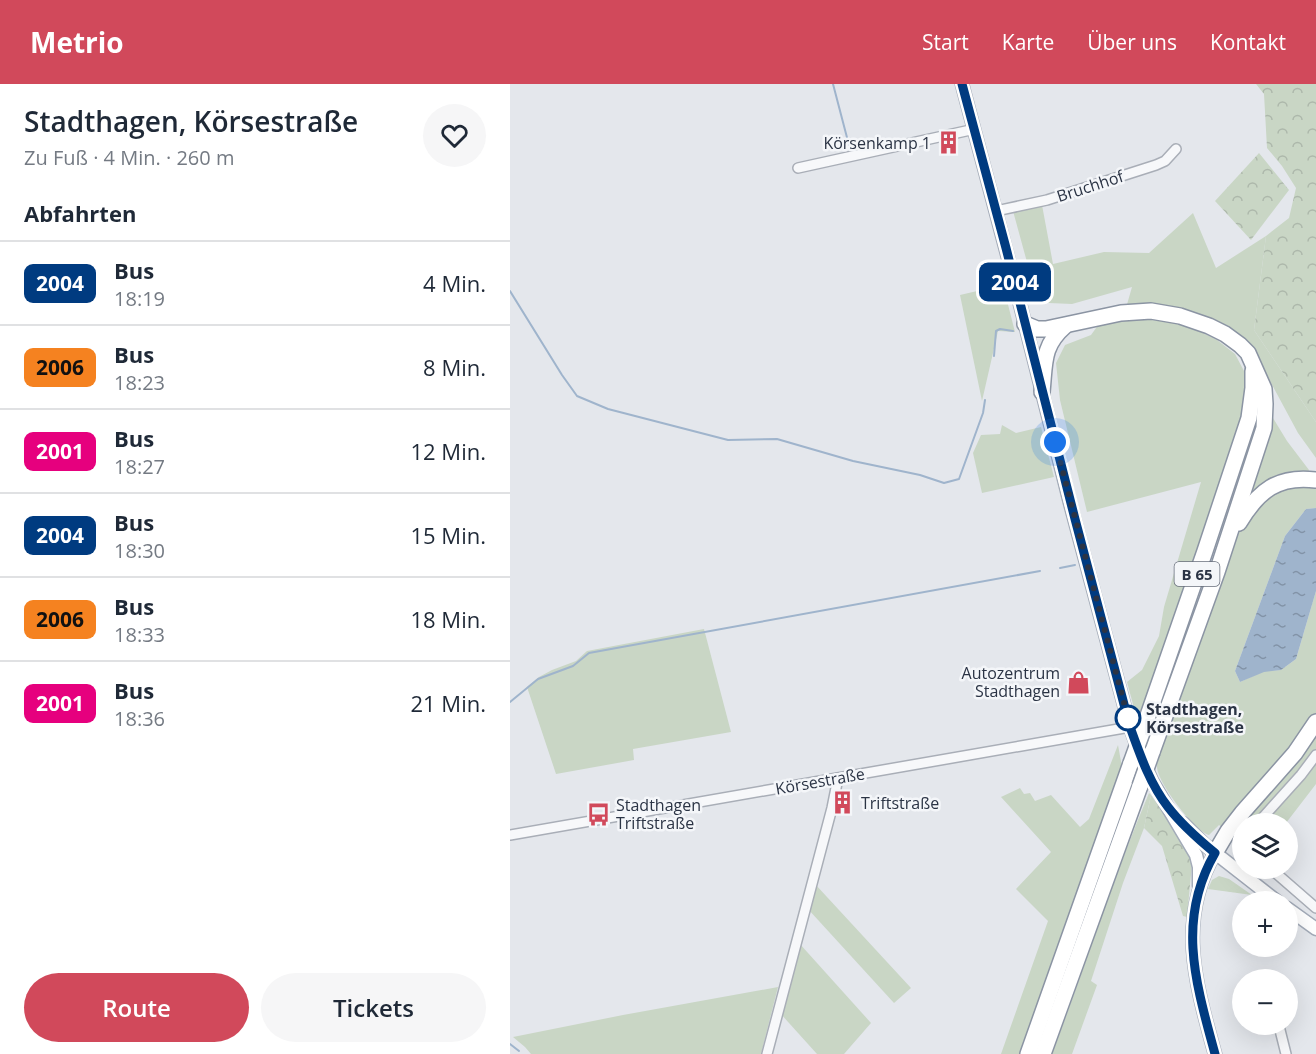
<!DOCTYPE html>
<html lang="de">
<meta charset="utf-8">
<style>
body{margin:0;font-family:"Open Sans",sans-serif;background:#f6f6f7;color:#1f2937;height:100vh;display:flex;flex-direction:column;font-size:22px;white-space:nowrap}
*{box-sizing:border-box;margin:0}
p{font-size:20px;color:#747a83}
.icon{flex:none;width:33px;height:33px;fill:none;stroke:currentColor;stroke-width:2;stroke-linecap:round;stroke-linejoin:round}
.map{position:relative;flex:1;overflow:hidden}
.side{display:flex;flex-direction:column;background:#fff;width:510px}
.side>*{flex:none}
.badge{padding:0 12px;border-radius:9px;font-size:21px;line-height:39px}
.tools{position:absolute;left:722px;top:729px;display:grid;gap:12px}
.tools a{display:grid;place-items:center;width:66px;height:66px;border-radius:50%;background:#fff;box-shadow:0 6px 24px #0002;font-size:30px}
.you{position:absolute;width:30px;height:30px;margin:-15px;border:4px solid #fff;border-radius:50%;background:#1a73e8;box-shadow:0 0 0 9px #1a73e833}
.map>.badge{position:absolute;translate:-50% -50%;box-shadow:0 0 0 3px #fff}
h2{padding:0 24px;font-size:22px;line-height:54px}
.round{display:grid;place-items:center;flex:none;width:63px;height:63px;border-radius:32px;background:#f6f6f7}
.summary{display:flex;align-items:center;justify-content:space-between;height:102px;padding:0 24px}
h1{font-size:28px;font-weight:600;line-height:45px}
.button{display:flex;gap:12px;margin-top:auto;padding:12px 24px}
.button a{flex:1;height:69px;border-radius:36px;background:#d1495b;color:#fff;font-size:24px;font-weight:600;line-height:69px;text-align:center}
.button a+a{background:#f6f6f7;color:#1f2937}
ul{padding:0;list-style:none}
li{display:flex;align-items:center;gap:18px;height:84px;padding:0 24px;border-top:2px solid #e0e1e3}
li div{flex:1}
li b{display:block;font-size:22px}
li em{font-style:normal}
li .badge{min-width:66px;font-weight:700;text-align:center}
header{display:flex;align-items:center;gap:36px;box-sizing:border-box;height:84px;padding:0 30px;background:#d1495b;color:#fff}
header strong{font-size:28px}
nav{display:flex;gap:33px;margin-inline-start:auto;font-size:21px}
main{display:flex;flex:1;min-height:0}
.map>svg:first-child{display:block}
.green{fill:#c9d6c5}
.forest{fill:url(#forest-crowns)}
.water{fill:url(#water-ripples)}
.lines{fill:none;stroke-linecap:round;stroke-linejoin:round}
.stream{stroke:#9fb4cc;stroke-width:2}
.minor-casing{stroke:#a9aeb7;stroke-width:12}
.major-casing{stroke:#a3abb8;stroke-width:15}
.highway-casing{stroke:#8b94a3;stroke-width:18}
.minor{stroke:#f7f8fa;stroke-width:9}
.major{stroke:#fff;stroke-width:12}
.highway{stroke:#fff;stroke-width:15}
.highway-bridge-casing{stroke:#8b94a3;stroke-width:18;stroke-linecap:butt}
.highway-bridge{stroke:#fff;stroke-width:15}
.line-casing{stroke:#fff;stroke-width:14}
.line{stroke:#003b80;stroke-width:9}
.walk{stroke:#2b3445;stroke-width:6;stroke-dasharray:0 10.8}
.stop-dot{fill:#fff;stroke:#003b80;stroke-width:3}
.labels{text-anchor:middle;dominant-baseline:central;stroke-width:5;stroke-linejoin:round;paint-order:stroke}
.shield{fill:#f4f6f9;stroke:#676e7b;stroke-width:1.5}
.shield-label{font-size:15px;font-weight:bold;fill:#2b3445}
.poi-label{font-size:16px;fill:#2b3445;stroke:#f4f6f9;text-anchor:end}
.street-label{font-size:16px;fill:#2b3445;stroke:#f4f6f9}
.stop-label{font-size:16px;font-weight:bold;fill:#2b3445;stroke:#f4f6f9;text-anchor:start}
</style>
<header>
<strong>Metrio</strong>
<nav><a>Start</a><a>Karte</a><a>Über uns</a><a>Kontakt</a></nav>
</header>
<main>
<section class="side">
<div class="summary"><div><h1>Stadthagen, Körsestraße</h1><p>Zu Fuß · 4 Min. · 260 m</p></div><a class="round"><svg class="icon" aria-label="heart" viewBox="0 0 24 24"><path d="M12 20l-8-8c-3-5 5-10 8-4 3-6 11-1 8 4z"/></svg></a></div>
<h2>Abfahrten</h2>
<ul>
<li><span class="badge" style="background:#003b80;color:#fff">2004</span><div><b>Bus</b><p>18:19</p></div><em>4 Min.</em></li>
<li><span class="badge" style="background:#f58220;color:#111">2006</span><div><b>Bus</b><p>18:23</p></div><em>8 Min.</em></li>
<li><span class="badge" style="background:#e6007e;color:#fff">2001</span><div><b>Bus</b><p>18:27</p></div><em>12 Min.</em></li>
<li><span class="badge" style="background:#003b80;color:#fff">2004</span><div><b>Bus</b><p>18:30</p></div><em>15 Min.</em></li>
<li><span class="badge" style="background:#f58220;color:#111">2006</span><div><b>Bus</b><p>18:33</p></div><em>18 Min.</em></li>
<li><span class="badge" style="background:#e6007e;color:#fff">2001</span><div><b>Bus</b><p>18:36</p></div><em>21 Min.</em></li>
</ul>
<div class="button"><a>Route</a><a>Tickets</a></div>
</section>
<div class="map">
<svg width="806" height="970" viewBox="0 0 806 970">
<defs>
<pattern id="forest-crowns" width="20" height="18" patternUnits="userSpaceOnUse" patternTransform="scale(1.5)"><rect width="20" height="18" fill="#c9d6c5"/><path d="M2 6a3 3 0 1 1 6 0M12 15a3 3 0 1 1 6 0" fill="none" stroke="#adb8ab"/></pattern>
<pattern id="water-ripples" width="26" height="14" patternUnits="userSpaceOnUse" patternTransform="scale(1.5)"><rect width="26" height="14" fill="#9fb4cc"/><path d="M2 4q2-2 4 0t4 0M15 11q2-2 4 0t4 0" fill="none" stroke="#8293a7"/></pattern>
</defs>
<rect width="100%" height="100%" fill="#e4e7ec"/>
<g class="green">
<path d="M532 121 543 180 594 168 639 169 683 129 706 184 756 152 744 246 806 338V374L788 349 747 273 736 256 719 245 697 233 672 226 616 224 622 203 562 220 539 219 526 211 503 127Z"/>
<path d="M493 201 505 248 488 247 472 317 450 211Z"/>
<path d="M619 236H641L662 238 687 246 707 256 725 270 734 287 737 307 733 332 716 388 636 613 627 635 617 598 632 586 649 552 654 523 691 398 577 428 550 316 546 279 555 261 581 251 589 240Z"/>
<path d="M763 334 777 357 799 386 798 389 740 413 737 411 760 335Z"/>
<path d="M492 341 506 349 531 343 544 393 472 409 463 369 471 351 490 350Z"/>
<path d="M806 400V424L796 425 775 452 725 587 730 598 754 587 771 586 786 575 806 507V700L776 739 732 740V758L709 741 699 751C684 747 646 697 647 682 647 674 651 666 653 659L726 456 733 439 764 405Z"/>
<path d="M194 545 221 648 123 665 124 676 46 690 17 603 29 593 42 586 66 577 77 567Z"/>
<path d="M608 661 612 683 511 970H491L538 837 506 805 541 768 491 713 510 704 514 710 520 709 525 717 541 711 570 743 579 735Z"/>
<path d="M639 709 641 711 634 744 613 799 581 897 587 901 562 970H542C575 883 603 795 639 709Z"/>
<path d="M709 792 719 795 742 811 698 805 702 796Z"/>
<path d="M305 800 401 904 384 919 298 825Z"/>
<path d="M289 859 361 939 334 970H307L270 929Z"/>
<path d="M268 903 251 970H21L15 963 3 953 113 931Z"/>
</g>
<g class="forest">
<path d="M746 0H806V338L744 246 756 152 779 134 786 104 772 82 757 64 754 10Z"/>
<path d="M749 69 779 106 741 156 705 117Z"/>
<path d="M641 711C654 730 678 759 682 780L677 833 673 832 652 762 634 744Z"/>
</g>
<path class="water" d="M806 424V507L786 575 771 586 754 588 730 598 725 587 775 452 796 425Z"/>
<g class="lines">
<g class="stream">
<path d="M323 0 340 65"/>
<path d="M0 207 52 291 67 312 98 325 218 356 267 355 343 377 410 391 434 399 449 395 473 329 475 316"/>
<path d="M484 272 486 247 490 245 503 247"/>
<path d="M550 484 565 481"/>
<path d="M0 618 28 595 63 582 79 569 530 487"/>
<path d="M0 960 9 967"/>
</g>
<defs>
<g id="minor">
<path d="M288 84 465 45"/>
<path d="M486 127 537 116 646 81 655 77 666 65"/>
<path d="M747 740 791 691 806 671"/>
<path d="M0 751 620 643"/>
<path d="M760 784 806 824"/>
<path d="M769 942 776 970"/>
<path d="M257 970 322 724 328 694"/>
</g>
<g id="major">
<path d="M452 0 505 200 559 415 620 643 630 670 642 697 686 771 689 783V802"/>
<path d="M673 739 695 761 768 818"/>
<path d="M777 824 806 845"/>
<path d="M705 970C686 901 666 836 705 769"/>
</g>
<g id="highway">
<path d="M515 240 527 245H536L611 229 641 227 670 232 699 242 715 250 730 261 738 269 754 305 755 320 754 344 707 488 642 668"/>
<path d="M532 308C535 279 532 262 555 242"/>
<path d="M729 439C748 407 768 391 806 396"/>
<path d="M633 646 695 467 739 334 743 304V287"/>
<path d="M705 769 718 747 732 729 785 669 806 638"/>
<path d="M518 970 621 679"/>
<path d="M533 970 630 702"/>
</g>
</defs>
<use href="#minor" class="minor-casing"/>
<use href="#major" class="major-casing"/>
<use href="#highway" class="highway-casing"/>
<use href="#minor" class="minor"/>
<use href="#major" class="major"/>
<use href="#highway" class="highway"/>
<defs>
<g id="highway-bridge">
<path d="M621 679 633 646"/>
<path d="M630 702 642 668"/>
</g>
</defs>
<use href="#highway-bridge" class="highway-bridge-casing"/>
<use href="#highway-bridge" class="highway-bridge"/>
</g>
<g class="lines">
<defs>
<path id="line" d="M452 0 496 164 565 435 620 643C630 671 640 700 658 723 671 740 688 755 705 769 666 836 686 900 705 970"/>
</defs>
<use href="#line" class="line-casing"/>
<use href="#line" class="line"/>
<path class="walk" d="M545 358 618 634"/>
</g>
<defs>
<symbol id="building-bare" viewBox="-9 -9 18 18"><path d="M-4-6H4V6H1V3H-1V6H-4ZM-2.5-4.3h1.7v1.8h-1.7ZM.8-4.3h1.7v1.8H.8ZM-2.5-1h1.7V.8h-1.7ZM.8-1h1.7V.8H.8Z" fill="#d1495b" stroke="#f4f6f9" stroke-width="2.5" paint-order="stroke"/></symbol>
<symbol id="shop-bare" viewBox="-9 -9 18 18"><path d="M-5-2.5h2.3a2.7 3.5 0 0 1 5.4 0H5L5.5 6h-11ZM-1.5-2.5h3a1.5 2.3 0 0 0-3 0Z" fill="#d1495b" stroke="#f4f6f9" stroke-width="2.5" paint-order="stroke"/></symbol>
<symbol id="bus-bare" viewBox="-9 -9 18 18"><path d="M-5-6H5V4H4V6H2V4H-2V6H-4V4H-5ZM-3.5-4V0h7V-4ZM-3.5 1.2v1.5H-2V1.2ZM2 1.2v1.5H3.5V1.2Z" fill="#d1495b" stroke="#f4f6f9" stroke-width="2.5" paint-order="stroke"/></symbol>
</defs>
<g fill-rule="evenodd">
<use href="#building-bare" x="422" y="42" width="33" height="33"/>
<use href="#shop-bare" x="552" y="582" width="33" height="33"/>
<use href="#building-bare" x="316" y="702" width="33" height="33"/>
<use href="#bus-bare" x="72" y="714" width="33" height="33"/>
</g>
<circle class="stop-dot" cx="618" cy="634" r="12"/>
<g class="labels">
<rect class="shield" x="664.5" y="478" width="45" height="24" rx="4.5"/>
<g class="shield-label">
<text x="687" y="490">B 65</text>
</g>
<g class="poi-label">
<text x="421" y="59">Körsenkamp 1</text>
<text x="550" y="589">Autozentrum<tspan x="550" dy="18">Stadthagen</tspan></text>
<text x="351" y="719" text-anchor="start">Triftstraße</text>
<text x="106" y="721" text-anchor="start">Stadthagen<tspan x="106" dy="18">Triftstraße</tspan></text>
</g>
<g class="street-label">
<text transform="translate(580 102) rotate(-18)">Bruchhof</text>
<text transform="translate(310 697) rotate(-10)">Körsestraße</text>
</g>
<g class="stop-label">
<text x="636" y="625">Stadthagen,<tspan x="636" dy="18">Körsestraße</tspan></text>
</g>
</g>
</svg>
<div class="tools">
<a><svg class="icon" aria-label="layers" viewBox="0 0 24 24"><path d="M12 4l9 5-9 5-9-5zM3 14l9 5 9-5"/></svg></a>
<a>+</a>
<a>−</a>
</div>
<div class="you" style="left:545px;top:358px"></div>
<b class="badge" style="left:505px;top:198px;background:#003b80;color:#fff">2004</b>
</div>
</main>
